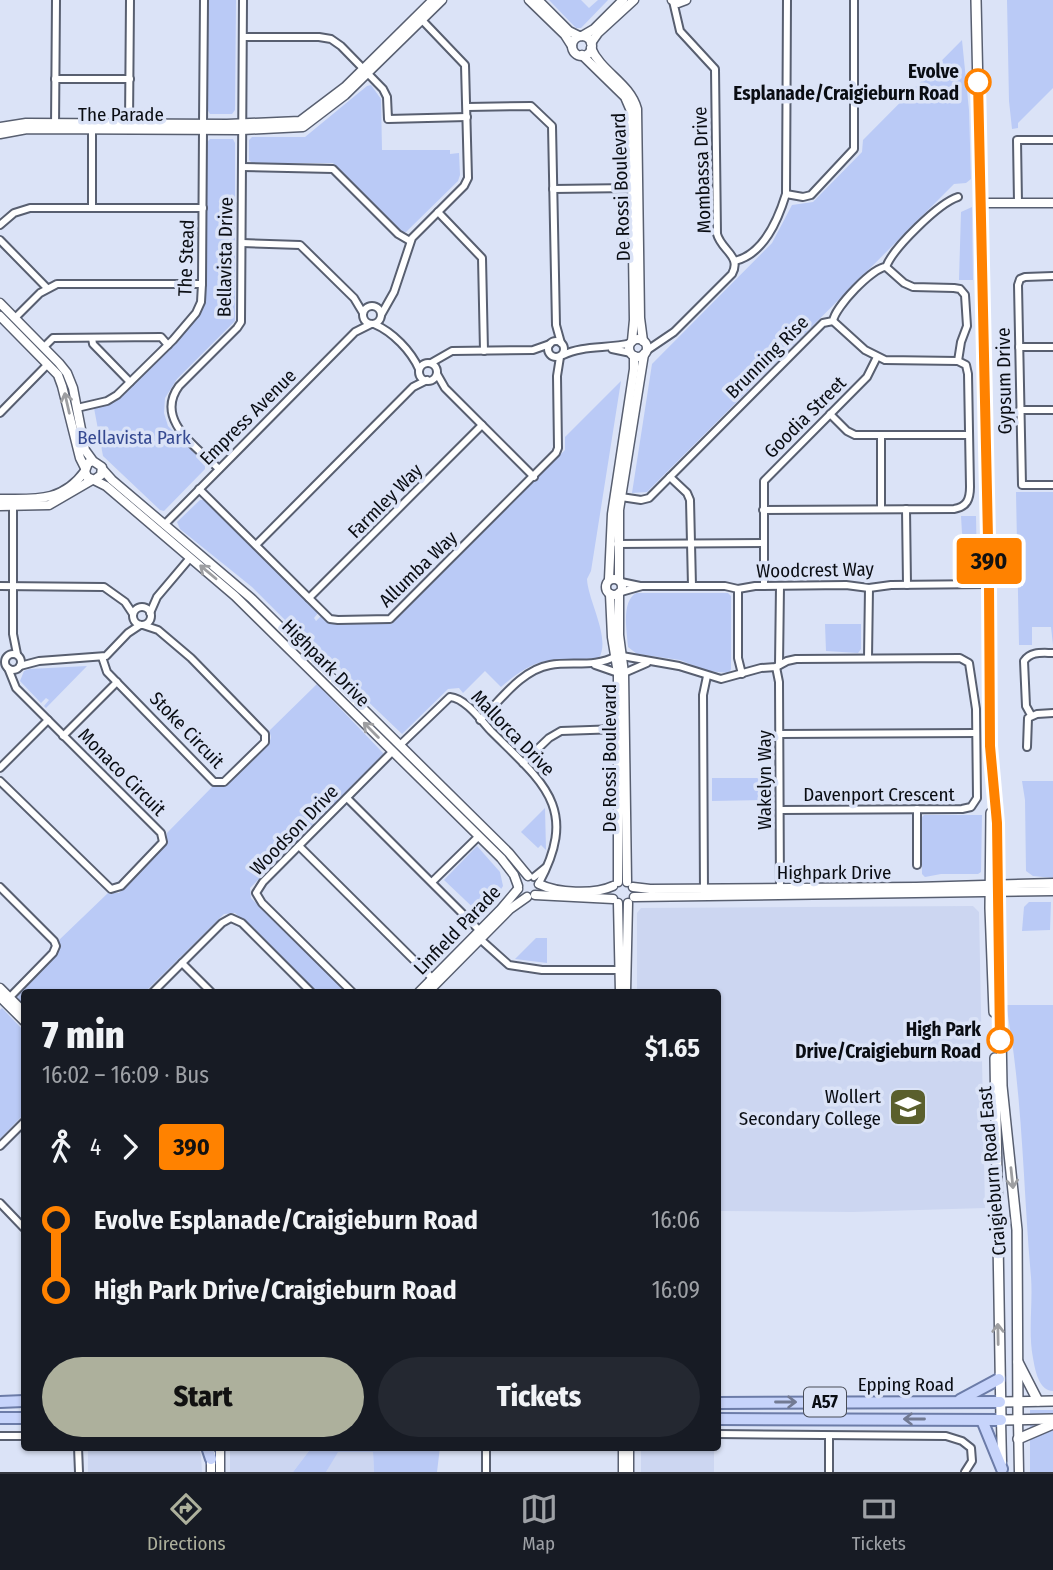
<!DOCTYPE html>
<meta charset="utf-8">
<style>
body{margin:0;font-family:"Fira Sans Condensed",sans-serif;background:#242831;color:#f1f3f6;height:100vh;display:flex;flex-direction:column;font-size:26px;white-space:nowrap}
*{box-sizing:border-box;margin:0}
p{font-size:23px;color:#9ea1a6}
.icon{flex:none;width:38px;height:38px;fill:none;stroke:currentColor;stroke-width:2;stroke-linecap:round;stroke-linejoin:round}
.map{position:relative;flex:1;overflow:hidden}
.sheet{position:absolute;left:21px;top:989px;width:700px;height:462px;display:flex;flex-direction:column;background:#171b24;border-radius:7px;box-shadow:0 2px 5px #0004}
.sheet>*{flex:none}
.badge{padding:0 14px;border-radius:5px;font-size:24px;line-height:46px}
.map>.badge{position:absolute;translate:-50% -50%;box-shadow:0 0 0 4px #fff}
.legs{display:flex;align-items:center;gap:10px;height:77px;padding:0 21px;font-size:23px}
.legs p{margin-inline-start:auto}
.overview{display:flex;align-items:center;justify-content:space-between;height:119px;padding:0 21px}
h1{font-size:38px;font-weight:800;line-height:52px}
.action{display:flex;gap:14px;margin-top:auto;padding:14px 21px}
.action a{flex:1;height:80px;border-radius:42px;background:#adb09c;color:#111;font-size:28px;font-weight:800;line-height:80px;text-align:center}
.action a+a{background:#242831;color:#f1f3f6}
ul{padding:0 21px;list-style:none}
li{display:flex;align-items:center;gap:24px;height:70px;font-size:26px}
li i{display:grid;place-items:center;width:10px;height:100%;margin:0 9px;background:currentColor}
li i::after{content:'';width:18px;height:18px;margin:-9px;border:5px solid;border-radius:50%;background:#171b24}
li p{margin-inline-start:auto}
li:first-child i{background:linear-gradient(#0000 50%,currentColor 0)}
li:last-child i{background:linear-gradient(currentColor 50%,#0000 0)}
.dock{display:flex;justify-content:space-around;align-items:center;height:98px;border-top:2px solid #363941;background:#171b24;font-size:19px;color:#9ea1a6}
.dock a{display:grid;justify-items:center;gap:4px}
.dock .selected{color:#adb09c}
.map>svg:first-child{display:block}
.built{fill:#ccd6f1}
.green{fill:#bacaf6}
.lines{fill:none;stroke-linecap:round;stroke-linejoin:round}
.minor-casing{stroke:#585f70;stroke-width:10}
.tertiary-casing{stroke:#585f70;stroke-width:11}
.secondary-casing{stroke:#585f70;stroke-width:12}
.primary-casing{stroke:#6c7ca8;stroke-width:14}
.minor{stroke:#fff;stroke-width:6}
.tertiary{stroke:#fff;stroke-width:8}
.secondary{stroke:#fff;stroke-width:9}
.primary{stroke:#c7d4fb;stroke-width:10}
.oneway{stroke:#9d9ea1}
.oneway2{stroke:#727a93}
.line-1-casing{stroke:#fff;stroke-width:16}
.line-1{stroke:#ff8200;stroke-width:10}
.stop-1-dot{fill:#fff;stroke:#ff8200;stroke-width:3.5}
.labels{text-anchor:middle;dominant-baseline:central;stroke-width:7;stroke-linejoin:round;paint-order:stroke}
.shield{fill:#dbe3f7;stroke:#494d57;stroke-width:2}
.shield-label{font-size:18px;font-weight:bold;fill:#0a0d13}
.stop-label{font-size:19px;font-weight:bold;fill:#0a0d13;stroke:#dbe3f7;text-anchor:end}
.street-label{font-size:19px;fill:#0a0d13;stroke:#dbe3f7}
.park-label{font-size:19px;fill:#354991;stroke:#dbe3f7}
.poi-label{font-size:19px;fill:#0a0d13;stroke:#dbe3f7;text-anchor:end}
</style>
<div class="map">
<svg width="1053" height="1472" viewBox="0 0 1053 1472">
<rect width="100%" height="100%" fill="#dbe3f7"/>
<g class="built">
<path d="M973 906 979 912 985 1208 853 1212 718 1211V992H637V913L641 908Z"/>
<path d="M88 1447H198L201 1455 202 1472H88Z"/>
<path d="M230 1447H312L293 1472H230Z"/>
<rect x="641" y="1447" width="73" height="25"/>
<path d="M337 1452H373L374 1472H326Z"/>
</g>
<g class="green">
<path d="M208 0H236L235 110 232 114H210L207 109Z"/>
<path d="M549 0H581L589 8 598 0H608L581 28H576Z"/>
<path d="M1007 0H1053V88L1018 123V128L1012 129 1009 101Z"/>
<path d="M962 40 969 110 971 179 966 183 954 184 647 492 632 493 652 364 772 243 792 205 813 202 862 152 863 140Z"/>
<path d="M371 85 381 99 382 150H450V154L459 153 460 175 458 181 406 232H402L333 163H252L249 160V140L252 137H305L367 86Z"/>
<path d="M210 139H233L235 143V321L177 379 165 398 164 413 168 426 205 464V469L164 511 160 510 103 456 94 408 115 402 182 336 201 312 206 294 207 142Z"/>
<path d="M972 207 973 280H959L961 212Z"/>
<path d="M621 381 591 571 587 579C588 601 611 638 599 658 551 662 541 652 501 687L485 671 463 693 459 688 448 689 402 734 335 670 340 665 338 662 332 667 252 587 180 529 177 522 200 500H205L318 613 314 618 316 621 321 616 330 624H391L565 450V437Z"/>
<path d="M1016 492H1053V645L1051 627H1032V645H1019Z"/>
<path d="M961 516H976L977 571 973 575H966V542L962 533Z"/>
<path d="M636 593H728L731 596V669L729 673 707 671 680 660 637 654 628 647C627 631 621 602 636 593Z"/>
<path d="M825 624H861V649L858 653 826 651Z"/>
<path d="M87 666 46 708 44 706 49 700 46 698 41 703 20 681 24 671 29 669Z"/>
<path d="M317 684 383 753V757L359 781 358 779 326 814 324 813 250 888 251 898 346 992H316L235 913 224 914 145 992H24V1006L14 996 56 954 58 941 108 893H119L167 844V833L213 786 223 787C234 778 262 754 269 742 272 737 271 736 269 731Z"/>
<path d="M712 778H772V796H765V800L712 801Z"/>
<path d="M1022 781H1053V878L1033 876 1026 871 1025 800Z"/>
<path d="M545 808 546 850 541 845 538 848 521 832Z"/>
<path d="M924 815H982L981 872 978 874H941L925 877 922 874 921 818Z"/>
<path d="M477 846 500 872 503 886 483 917 444 880Z"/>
<path d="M1029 902H1051L1050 930 1022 931 1024 907Z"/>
<path d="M536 938H547V963L515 959Z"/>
<path d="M1006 1005H1053V1391C1039 1391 1035 1370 1033 1358 1028 1332 1033 1304 1031 1277 1023 1187 1023 1095 1006 1005Z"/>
<path d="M2 1008 24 1031V1114L0 1139V1010Z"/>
<rect x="1030" y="1410" width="23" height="62"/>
<path d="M312 1447H440L437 1472H374L373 1452H338L326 1472H293Z"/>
</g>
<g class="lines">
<defs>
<g id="minor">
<path d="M243 37H319L331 39 341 46 383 89 387 97 388 119 467 117"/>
<path d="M55 79H130"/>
<path d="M467 107 531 106 552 126 556 325 561 343"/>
<path d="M129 124 130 0"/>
<path d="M203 124 204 0"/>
<path d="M55 128 56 0"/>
<path d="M242 167 333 169 398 234 410 241"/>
<path d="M553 189 632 188"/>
<path d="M786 194 803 197 811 195 854 149V0"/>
<path d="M1018 203 1017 140H1053"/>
<path d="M92 208V130"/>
<path d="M438 212 482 258 484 351"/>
<path d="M0 225 14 213 30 208H203"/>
<path d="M0 240 47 288"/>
<path d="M242 243 300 245 354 298 363 313"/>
<path d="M735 261C764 254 778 220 786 194L787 0"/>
<path d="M1053 276 1025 277 1020 279 1018 285 1022 485H1053"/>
<circle cx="372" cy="315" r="9"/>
<path d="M381 315 394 292 412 238 464 186 468 178 465 65 422 20"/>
<path d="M15 318 40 293 57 284H202"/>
<path d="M833 321 865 350 885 360 958 361"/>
<path d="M374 324C393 332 411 351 419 369"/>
<path d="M92 338 93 344 130 382"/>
<circle cx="556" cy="349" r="8"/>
<path d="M44 347 53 338 161 337 168 345"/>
<path d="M1019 347H1053"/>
<path d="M612 349 631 353"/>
<path d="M646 351 674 332 732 274C742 256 721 250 717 234L715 69 680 31 673 1"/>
<path d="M563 355C583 345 608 349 631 343"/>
<path d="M431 363 452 351 533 350 550 344"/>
<circle cx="428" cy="372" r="9"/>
<path d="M437 374 445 388 534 477"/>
<path d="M77 408 107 401 117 395 173 340 196 313 201 302 202 284 203 130"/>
<path d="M1020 410H1053"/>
<path d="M0 413 48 364"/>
<path d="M830 414 847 431 855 435H969"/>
<path d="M881 436V509"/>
<path d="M219 469C197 447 154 420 179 386L237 328 241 322 243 0"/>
<path d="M670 477 687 493 690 500 692 586"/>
<path d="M199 489 330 619 338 620 390 619 556 453 558 448 557 376 560 357"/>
<path d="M621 497 641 500 649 498 823 323 833 321C835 307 873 267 886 267 893 248 939 203 958 197"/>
<path d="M13 506V634L17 654"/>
<path d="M906 509 907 585"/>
<path d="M763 510 954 509C967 507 970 499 970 487L968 374 966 365 958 361 961 342 967 326 965 295 960 289 954 288 913 287 904 283 886 267"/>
<path d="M164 525 355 332 371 324"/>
<path d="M617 544 763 543"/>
<path d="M256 545 413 387 427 380"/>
<path d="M621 582 640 586"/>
<path d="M0 586 104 587 125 602 133 614"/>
<path d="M764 586V481L867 377 877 357"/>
<path d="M738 589V658L742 674"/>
<path d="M621 592 642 586H725L738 589 755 586 846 585 869 588 891 585 989 584"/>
<path d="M309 598 482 425"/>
<circle cx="142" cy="616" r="9"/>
<path d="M150 613 157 597 190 558"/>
<circle cx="13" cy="662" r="8"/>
<path d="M622 656 679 666 721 679 761 668 776 667 787 661 796 659 960 658 969 663 976 709 977 798 971 807 962 809 780 810"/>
<path d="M102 657 107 672 214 782H224L265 742V734L191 658 158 630 143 625"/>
<path d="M868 658 869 588"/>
<path d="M595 665 618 673"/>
<path d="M779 665 780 586"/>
<path d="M20 666 39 661 106 656 128 633 140 625"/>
<path d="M776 667 779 682 780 892"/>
<path d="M624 673 647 663"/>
<path d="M1031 715 1026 706 1024 661C1031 651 1042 653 1053 653"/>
<path d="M480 720C500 701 521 670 550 665 572 661 595 668 616 656"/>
<path d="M779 734 976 733"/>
<path d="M63 736 117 682"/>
<path d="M400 745 450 697C465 698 481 720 491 731 542 782 580 807 539 883"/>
<path d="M1027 747 1028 718 1037 714 1053 713"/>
<path d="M523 763 549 738 561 731 619 729"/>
<path d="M0 768 48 720"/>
<path d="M0 781 111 889 121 886 163 842 161 833 16 688 8 668"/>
<path d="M347 798 480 931"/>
<path d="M917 809V865"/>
<path d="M299 846 433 979"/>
<path d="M534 877 545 868"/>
<path d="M432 882 479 836"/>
<path d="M0 887 54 941 56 946 53 953 10 997"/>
<path d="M704 893 703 695 707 676"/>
<path d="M480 939 509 965 542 970H620"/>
<path d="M182 963 211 992"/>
<path d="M153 992 222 923 231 918 242 923 311 992"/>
<path d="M352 992 262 903 256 893 263 882 393 751"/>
<path d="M0 1146 24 1122"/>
<path d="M0 1203 24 1228"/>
<path d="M718 1434 946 1436 962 1441 971 1448 972 1461 965 1472"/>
<path d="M0 1436H24"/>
<path d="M829 1436V1472"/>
<path d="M78 1447 79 1472"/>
<path d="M486 1472V1447"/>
</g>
<g id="tertiary">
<path d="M529 0 565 35 572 46"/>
<path d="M538 0 569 31 579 36"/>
<path d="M672 0 678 3 686 0"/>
<path d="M582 36 594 29 623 0"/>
<circle cx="582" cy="46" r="10"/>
<path d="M591 43 598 33 634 0"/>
<path d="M591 48C601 72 630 83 637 109L640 318 643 341"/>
<path d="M582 55 625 97 631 111 634 320 632 341"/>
<path d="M0 127 26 123 227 124 300 121 345 87 433 0"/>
<path d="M0 134 27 129 242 130 303 127 345 95 442 0"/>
<path d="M981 203H1053"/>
<path d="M0 303 59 363 67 373 73 388 85 450 93 461 102 467 101 475 94 480 87 477 85 471 88 463 93 461"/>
<path d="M0 316 58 375 62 386 80 458 85 468"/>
<circle cx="638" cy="348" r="9"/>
<path d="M103 470 112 480 251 598 509 853 528 876"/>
<path d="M94 480 106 486 235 596 501 858 514 875 518 886"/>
<path d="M0 499C34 499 62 503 85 471"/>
<path d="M0 506 49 505 92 480"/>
<circle cx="614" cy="587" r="8"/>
<path d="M609 579 612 514 634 369V356"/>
<path d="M619 580V510L644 354"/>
<path d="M619 593V635L624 673 627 882"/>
<path d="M610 594 612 637 618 673V882"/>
<path d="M539 884C557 893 594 895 613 886"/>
<path d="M633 887 650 889 916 887 1053 883"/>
<path d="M535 895 613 899"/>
<path d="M634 897 1053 891"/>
<path d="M618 903 620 992"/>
<path d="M0 988 24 1012"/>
<path d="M419 992 501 909 518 889"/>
<path d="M428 992 510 909 527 897"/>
<path d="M626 992 628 903"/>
<path d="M0 997 24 1021"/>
<path d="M1001 1420 1002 1462"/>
<path d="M1018 1420 1019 1472"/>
<path d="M220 1447V1472"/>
<path d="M623 1447V1472"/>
<path d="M211 1454V1472"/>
<path d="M629 1472V1447"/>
</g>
<g id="secondary">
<path d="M976 0 989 584 990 746 997 823 1002 1086 1017 1230 1018 1420"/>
<path d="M991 813 990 908 994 1012"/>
<path d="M995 1058 1001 1420 1053 1419"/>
<path d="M1018 1362 1038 1401"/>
<path d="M1000 1402 1053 1401"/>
<path d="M1018 1439 1053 1424"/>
</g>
<g id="primary">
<path d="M960 1400 999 1379"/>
<path d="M0 1402 24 1401"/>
<path d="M718 1403 1000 1402"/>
<path d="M0 1418H24"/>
<path d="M718 1419 1001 1420"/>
<path d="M982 1420 1002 1469"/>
<path d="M207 1447 211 1459"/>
</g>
</defs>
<use href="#minor" class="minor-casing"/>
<use href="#tertiary" class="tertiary-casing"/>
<use href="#secondary" class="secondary-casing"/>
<use href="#primary" class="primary-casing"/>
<use href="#minor" class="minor"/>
<use href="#tertiary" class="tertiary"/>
<use href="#secondary" class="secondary"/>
<use href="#primary" class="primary"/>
</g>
<defs><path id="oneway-shaft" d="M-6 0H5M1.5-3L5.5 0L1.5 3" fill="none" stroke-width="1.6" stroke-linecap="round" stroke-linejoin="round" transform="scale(1.75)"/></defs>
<g class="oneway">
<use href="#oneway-shaft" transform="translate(67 403) rotate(-103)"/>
<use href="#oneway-shaft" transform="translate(208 572) rotate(-140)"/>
<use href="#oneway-shaft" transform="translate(371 730) rotate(-135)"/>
<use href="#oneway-shaft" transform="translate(1012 1178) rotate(84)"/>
<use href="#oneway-shaft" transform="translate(998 1334) rotate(-91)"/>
</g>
<g class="oneway2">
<use href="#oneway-shaft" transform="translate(786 1402)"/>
<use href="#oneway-shaft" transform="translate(914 1419) rotate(-180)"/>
</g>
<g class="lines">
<defs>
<path id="line-1" d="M978 82 989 584 990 746 997 823 1000 1040"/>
</defs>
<use href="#line-1" class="line-1-casing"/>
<use href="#line-1" class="line-1"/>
</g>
<defs>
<symbol id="school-square" viewBox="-11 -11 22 22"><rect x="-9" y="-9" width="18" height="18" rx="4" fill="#5a5f2d" stroke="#dbe3f7"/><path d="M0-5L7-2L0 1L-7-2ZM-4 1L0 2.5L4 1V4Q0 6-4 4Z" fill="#fff"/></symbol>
</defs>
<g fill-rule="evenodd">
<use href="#school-square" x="886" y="1085" width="44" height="44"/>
</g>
<g class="stop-1-dot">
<circle cx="978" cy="82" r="12"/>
<circle cx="1000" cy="1040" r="12"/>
</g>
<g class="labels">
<rect class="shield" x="804" y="1387.5" width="42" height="29" rx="5"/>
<g class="shield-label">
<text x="825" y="1402">A57</text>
</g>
<g class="stop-label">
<text x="959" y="71">Evolve<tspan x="959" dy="22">Esplanade/Craigieburn Road</tspan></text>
<text x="981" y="1029">High Park<tspan x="981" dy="22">Drive/Craigieburn Road</tspan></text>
</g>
<g class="street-label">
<text x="121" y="114">The Parade</text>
<text transform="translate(702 170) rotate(-92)">Mombassa Drive</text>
<text transform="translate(621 187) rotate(-92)">De Rossi Boulevard</text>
<text transform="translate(225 257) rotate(-89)">Bellavista Drive</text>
<text transform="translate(186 258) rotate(-88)">The Stead</text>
<text transform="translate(767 357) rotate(-45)">Brunning Rise</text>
<text transform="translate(1004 381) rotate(-91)">Gypsum Drive</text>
<text transform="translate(248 417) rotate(-45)">Empress Avenue</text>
<text transform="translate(805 417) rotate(-45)">Goodia Street</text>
<text transform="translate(385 501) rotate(-45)">Farmley Way</text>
<text transform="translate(418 569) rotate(-44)">Allumba Way</text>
<text transform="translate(815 570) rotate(-1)">Woodcrest Way</text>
<text transform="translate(326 663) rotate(45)">Highpark Drive</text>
<text transform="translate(187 730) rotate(46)">Stoke Circuit</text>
<text transform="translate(513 733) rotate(46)">Mallorca Drive</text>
<text transform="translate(609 758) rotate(-90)">De Rossi Boulevard</text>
<text transform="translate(122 772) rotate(45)">Monaco Circuit</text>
<text transform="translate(764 780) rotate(-90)">Wakelyn Way</text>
<text x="879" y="794">Davenport Crescent</text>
<text transform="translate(294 830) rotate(-46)">Woodson Drive</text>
<text x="834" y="872">Highpark Drive</text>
<text transform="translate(457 930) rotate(-46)">Linfield Parade</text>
<text transform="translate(992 1171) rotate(-95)">Craigieburn Road East</text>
<text x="906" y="1384">Epping Road</text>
</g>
<g class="park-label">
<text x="134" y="437">Bellavista Park</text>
</g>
<g class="poi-label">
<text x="881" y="1096">Wollert<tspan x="881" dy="22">Secondary College</tspan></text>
</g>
</g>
</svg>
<b class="badge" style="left:989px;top:561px;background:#ff8200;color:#111">390</b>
<section class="sheet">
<div class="overview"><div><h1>7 min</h1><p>16:02 – 16:09 · Bus</p></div><b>$1.65</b></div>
<div class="legs"><svg class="icon" aria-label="walk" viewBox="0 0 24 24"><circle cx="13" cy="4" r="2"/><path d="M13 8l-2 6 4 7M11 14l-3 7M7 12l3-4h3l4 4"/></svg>4<svg class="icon" aria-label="forward" viewBox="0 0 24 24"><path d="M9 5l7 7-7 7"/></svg><b class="badge" style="background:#ff8200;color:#111">390</b></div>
<ul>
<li><i style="color:#ff8200"></i><b>Evolve Esplanade/Craigieburn Road</b><p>16:06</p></li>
<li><i style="color:#ff8200"></i><b>High Park Drive/Craigieburn Road</b><p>16:09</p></li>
</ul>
<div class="action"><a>Start</a><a>Tickets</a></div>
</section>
</div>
<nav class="dock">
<a class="selected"><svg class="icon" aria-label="directions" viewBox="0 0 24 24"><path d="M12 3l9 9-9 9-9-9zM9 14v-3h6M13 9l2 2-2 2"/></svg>Directions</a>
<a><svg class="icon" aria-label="map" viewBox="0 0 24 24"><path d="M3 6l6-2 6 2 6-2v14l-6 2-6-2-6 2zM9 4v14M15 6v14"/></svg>Map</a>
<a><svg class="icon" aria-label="tickets" viewBox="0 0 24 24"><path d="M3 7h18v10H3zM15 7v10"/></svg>Tickets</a>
</nav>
